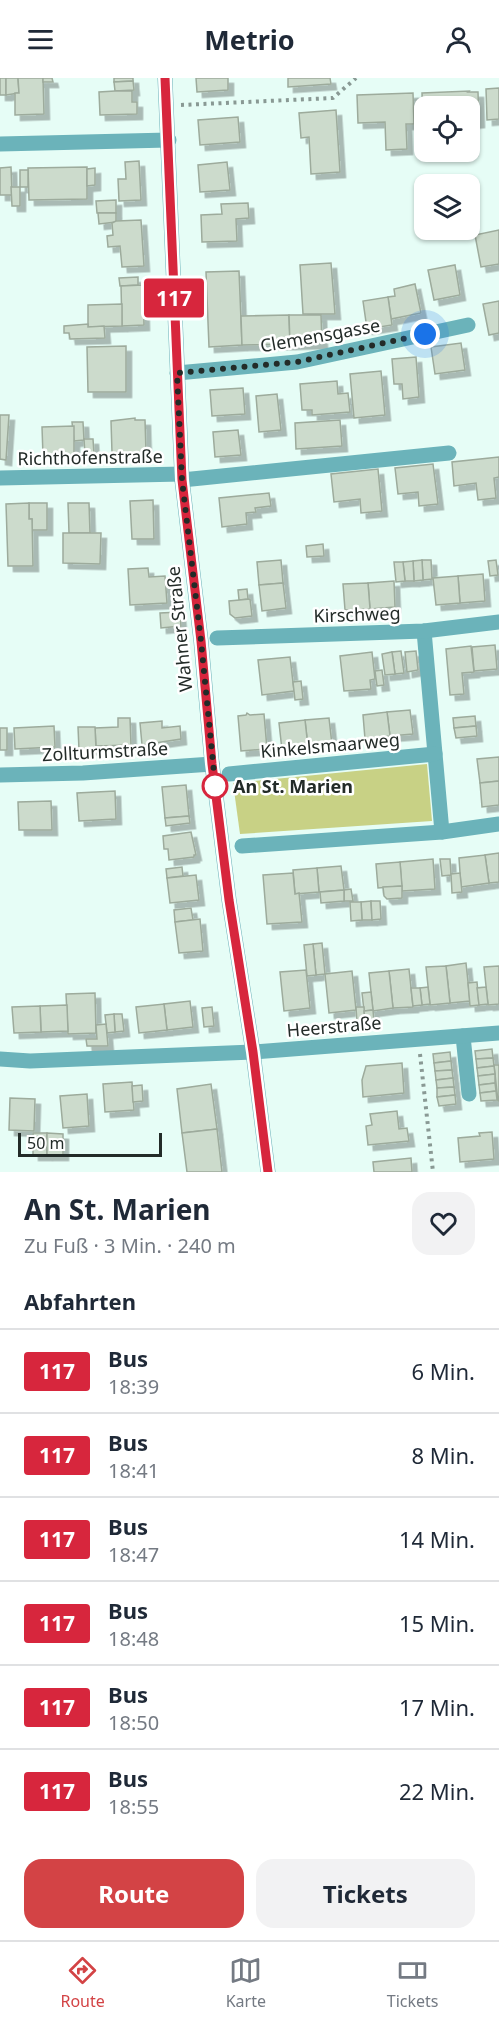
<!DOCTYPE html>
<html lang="de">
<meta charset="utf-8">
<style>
body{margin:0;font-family:"Noto Sans",sans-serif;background:#f2f2f3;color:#1f2937;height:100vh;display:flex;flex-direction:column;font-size:22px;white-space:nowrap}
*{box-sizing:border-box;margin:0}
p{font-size:20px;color:#747a83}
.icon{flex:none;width:33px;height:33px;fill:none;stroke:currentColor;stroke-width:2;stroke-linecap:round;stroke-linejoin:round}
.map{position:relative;height:1094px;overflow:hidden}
.side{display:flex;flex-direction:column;background:#fff;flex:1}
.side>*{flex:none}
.badge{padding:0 12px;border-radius:4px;font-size:21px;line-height:39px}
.controls{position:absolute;left:414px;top:18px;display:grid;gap:12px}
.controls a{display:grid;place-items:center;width:66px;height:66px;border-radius:12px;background:#fff;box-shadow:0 2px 4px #0004;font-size:30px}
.scale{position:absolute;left:18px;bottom:15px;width:144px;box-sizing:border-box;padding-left:6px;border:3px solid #232b28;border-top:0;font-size:16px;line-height:21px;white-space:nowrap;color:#232b28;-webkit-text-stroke:4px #fff;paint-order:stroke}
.you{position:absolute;width:30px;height:30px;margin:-15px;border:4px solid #fff;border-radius:50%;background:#1a73e8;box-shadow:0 0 0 9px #1a73e833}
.map>.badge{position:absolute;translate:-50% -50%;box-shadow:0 0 0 3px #fff}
h2{padding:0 24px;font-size:22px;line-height:54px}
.round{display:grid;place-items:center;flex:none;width:63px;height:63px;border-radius:18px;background:#f2f2f3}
.overview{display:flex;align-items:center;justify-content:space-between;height:102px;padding:0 24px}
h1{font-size:28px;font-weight:700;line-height:45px}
.primary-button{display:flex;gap:12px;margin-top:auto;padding:12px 24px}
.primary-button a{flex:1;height:69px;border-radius:18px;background:#d34345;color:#fff;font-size:24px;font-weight:700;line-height:69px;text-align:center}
.primary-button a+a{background:#f2f2f3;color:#1f2937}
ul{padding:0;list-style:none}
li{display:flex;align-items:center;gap:18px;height:84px;padding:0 24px;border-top:2px solid #e0e1e3}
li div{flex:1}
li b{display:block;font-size:22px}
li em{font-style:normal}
li .badge{min-width:66px;font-weight:700;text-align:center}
header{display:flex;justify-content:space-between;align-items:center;height:78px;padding:0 24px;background:#fff;font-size:27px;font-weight:700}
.tabs{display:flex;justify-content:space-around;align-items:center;height:84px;border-top:2px solid #e0e1e3;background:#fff;font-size:16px;color:#747a83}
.tabs a{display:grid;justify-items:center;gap:3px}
.tabs .active{color:#d34345}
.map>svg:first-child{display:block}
.green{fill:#c8d185}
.building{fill:#ccdbcc;stroke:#9dab9c;stroke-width:1.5;filter:url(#shadow)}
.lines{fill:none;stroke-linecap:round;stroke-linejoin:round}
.path{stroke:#899994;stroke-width:4;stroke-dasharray:3 4.5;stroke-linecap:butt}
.minor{stroke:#6bb3ba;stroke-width:15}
.line-casing{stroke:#fff;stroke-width:14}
.line{stroke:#d7263d;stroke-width:9}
.walk{stroke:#232b28;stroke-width:6;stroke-dasharray:0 10.8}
.stop-dot{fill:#fff;stroke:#d7263d;stroke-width:3}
.labels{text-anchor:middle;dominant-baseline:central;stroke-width:5;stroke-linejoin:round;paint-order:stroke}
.street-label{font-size:18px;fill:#232b28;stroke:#fff}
.stop-label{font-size:18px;font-weight:bold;fill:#232b28;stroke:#fff;text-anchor:start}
</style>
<header><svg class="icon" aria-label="menu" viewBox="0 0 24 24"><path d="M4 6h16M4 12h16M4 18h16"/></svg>Metrio<svg class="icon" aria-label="person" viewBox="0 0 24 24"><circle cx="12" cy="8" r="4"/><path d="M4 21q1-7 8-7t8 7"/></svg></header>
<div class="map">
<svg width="499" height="1094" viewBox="0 0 499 1094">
<defs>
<filter id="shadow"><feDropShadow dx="5.5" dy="5.5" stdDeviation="0" flood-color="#0004"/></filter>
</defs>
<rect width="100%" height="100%" fill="#e6fdf6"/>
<path class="green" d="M427 686 432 743 240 756 233 705Z"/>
<g class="building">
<rect x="0" y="0" width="6" height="17"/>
<path d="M6 0H18L19 15 6 17Z"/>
<path d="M18 0H43L44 36 15 37V15H19Z"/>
<path d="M43 0H52L53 4H43Z"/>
<path d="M114 0H133V3L114 4Z"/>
<path d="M196 0H228V12L197 14Z"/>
<path d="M288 0H330L331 6 288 9Z"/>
<path d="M133 3 134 12 115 13 114 4Z"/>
<path d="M499 10V41L487 42 486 11Z"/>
<path d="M115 13H132V24H137V36L100 37 99 14Z"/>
<path d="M469 13 468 14H478L479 44 471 45 472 72H470V28H424L423 44 422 15Z"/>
<path d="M413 15 414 46H406L407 71 386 72 385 44 358 45 357 17Z"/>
<path d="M336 32 340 94 311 96 309 59 301 60 299 35Z"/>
<path d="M238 39 240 64 200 67 198 42Z"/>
<path d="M139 83 141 122 119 123 118 101H126L125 84Z"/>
<path d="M227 84 230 112 200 114 198 87Z"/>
<path d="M11 89 12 117H0V90Z"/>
<path d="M87 89V121L29 122 28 90Z"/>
<path d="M95 90V107L87 108V91Z"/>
<rect x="20" y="92" width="8" height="17"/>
<path d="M11 109H20V128H12Z"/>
<path d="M116 122V135H97L96 123Z"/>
<path d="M248 125 249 140 236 141 237 163 202 164 201 137 222 136 221 126Z"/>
<path d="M98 135H116V144L99 146Z"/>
<path d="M141 142 144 188 122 189 120 168 108 169 107 158 113 157 112 145 116 143Z"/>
<path d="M499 152V186L481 189 475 157Z"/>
<path d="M331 185 335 236H303L300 187Z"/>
<path d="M455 187 460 217 434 222 428 192Z"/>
<path d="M239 193 242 267 209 269 206 194Z"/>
<path d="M138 199V207L120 208 119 200Z"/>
<path d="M415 206 421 235 391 241 388 219 395 218 394 211Z"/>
<path d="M143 207 144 247 122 248 121 208Z"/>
<path d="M388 219 392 247 367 251 363 223Z"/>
<path d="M499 223V255L489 257 483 226Z"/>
<path d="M122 226V248L88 249V227Z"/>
<path d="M289 237 290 266 242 267 241 238Z"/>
<path d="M289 237H321L322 265 290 266Z"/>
<path d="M88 246V249L104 248 105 260 70 261 69 255H64V248Z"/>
<path d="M461 265 465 292 435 296 431 269Z"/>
<path d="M126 268V314H88L87 269Z"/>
<path d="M416 279 419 319 403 321 402 306H394L392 281Z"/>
<path d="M381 293 385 337 354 340 350 296Z"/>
<path d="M337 303 338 316 348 315 350 334 312 337V332H302L300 306Z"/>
<path d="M243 310 245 336 212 338 210 312Z"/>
<path d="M277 316 281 352 259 354 256 318Z"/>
<path d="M0 337H9L6 382 0 381Z"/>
<path d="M135 340V342H145L146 374 122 377V374L112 375 111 343Z"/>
<path d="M340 342 342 368 296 371 295 345Z"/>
<path d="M72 344H83L84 362 74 363Z"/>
<path d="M74 348V377L43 378 42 349Z"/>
<path d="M238 352 241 377 215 379 213 354Z"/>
<path d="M84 361H93L94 376 85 377Z"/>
<path d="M499 379V399L494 400 496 420 478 422 476 405 454 408 452 384Z"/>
<path d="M433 386 438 426 419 428 418 414 398 416 395 390Z"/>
<path d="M378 391 382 433 361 435 360 421 334 424 331 396Z"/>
<path d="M269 415 271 428 255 430 256 434 246 435 247 446 222 449 219 420Z"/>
<path d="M153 422 154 461H132L130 423Z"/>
<path d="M29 425H47V452H32V441H29Z"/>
<path d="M29 425V441H32L33 488H8L6 426Z"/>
<path d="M68 425H89L90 455H69Z"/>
<path d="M63 455H101L100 486 63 485Z"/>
<path d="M323 466 324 478 307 479 306 468Z"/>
<path d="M281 482 283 505 259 507 257 484Z"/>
<path d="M422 482H431L432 501 423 502Z"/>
<path d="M422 482 423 502 414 503 413 483Z"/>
<path d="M496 482 498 497 490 498 488 483Z"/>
<path d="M413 483 414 503H405L403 484Z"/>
<path d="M394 484H403L405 503 396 504Z"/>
<path d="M148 490 149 499 165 498 167 525 130 527 128 491Z"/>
<path d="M483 496 485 523 460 525 458 498Z"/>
<path d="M458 498 460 525 436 527 433 500Z"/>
<path d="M394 503 395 529 370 531 368 505Z"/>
<path d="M283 505 286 530 262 533 259 507Z"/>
<path d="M368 505 370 531 345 532 343 506Z"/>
<path d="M247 511 248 521 239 522 238 512Z"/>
<path d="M250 521 252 538 235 540 230 536 229 523Z"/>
<path d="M180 534 181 548 161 550 160 535Z"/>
<path d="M495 567 497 591 474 593 472 569Z"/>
<path d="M471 568 474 594 462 595 464 616 450 617 446 571Z"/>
<path d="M401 573 404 595 395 596 392 574Z"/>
<path d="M416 573 418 592 407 594 405 574Z"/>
<path d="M372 574 375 601 370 602 371 611 344 613 340 578Z"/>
<path d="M392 574 395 596 385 597 382 576Z"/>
<path d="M290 579 294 613 262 617 258 582Z"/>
<path d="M382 592 384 607 377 608 375 593Z"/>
<path d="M301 603 303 621 295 622 293 604Z"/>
<path d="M410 632 413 656 390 658 387 634Z"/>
<path d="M387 634 390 658 365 661 363 637Z"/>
<path d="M247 635 250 637 264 636 267 671 241 673 238 638 246 637Z"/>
<path d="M475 638 476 648 454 650 453 640Z"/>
<path d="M118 640H130L131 667 96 668 95 650 118 649Z"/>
<path d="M329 640 332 667 308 669 305 642Z"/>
<path d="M305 642 308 669 282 672 279 645Z"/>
<path d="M162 643V650L180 648 181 661 142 667 140 645Z"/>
<path d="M54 648 55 669 15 671 14 650Z"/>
<path d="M476 648 477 658 456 660 454 650Z"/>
<path d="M78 649H95L96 671 79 672Z"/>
<rect x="0" y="650" width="7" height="22"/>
<path d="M499 679V703L480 705 477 681Z"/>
<path d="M499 703V727L482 729 480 705Z"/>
<path d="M186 707 189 738 165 740 162 709Z"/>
<path d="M115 713 116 741 79 743 77 715Z"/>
<path d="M51 723 52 752H19L18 724Z"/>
<path d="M189 738 190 745 166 748 165 740Z"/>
<path d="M191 754 196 777H194V779L169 782 168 771H164L163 758Z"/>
<path d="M499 775V804L489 805 485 777Z"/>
<path d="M485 777 489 805 461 809 459 780Z"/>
<path d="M433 781 435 811 402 813 400 784Z"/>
<path d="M440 781H450L451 797 442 798Z"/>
<path d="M400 784 402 808 378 810 376 786Z"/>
<path d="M341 788 344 812 319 814 317 790Z"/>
<path d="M182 789 183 798 167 800 166 791Z"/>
<path d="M317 790 319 814 295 816 293 792Z"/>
<path d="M293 795 295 816 299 815 302 844 267 846 263 797Z"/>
<path d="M460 795 462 814 452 815 451 796Z"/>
<path d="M196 797 199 822 170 825 167 800Z"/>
<path d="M402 808V820L387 821 384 818 383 809Z"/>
<path d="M351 811 353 823H344V812Z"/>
<path d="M344 812V823L321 825 320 814Z"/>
<path d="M371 823 372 842H362L361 824Z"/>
<path d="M371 823H380L381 841 372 842Z"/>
<path d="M350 824H361L362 842 351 843Z"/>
<path d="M191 830 193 842 175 844 174 832Z"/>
<path d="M200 841 203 873 179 875 175 844Z"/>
<path d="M322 865 325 896 316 897 313 866Z"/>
<path d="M313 866 316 897 307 898 304 867Z"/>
<path d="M466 885 470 923 450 925 446 888Z"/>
<path d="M446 888 450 925 430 927 426 889Z"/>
<path d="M499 888V926L488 927 484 889Z"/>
<path d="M409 891 413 929 393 930 389 893Z"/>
<path d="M306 892 310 930 284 933 280 894Z"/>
<path d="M352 893 356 932 329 935 325 896Z"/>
<path d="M389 893 393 930 373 933 369 895Z"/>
<path d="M477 904 479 927 470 928 468 905Z"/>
<path d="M428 909 430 926 422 927 420 910Z"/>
<path d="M486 909 488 926 479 927 477 910Z"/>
<path d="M411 910H420L422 927 413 928Z"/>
<path d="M371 914 373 932 364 933 362 915Z"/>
<path d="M95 915 96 955 68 956 66 916Z"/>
<path d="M190 923 193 949 167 952 164 926Z"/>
<path d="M164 926 167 952 139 955 136 929Z"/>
<path d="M67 927 68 953 41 954 40 928Z"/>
<path d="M40 928 41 954 14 955 12 929Z"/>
<path d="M212 929 214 948 204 949 202 930Z"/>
<path d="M356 929H364L365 944 357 945Z"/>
<path d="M373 932 374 944H365L364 933Z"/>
<path d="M114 936H122L124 953 115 954Z"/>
<path d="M114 936 115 954 107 955 105 937Z"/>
<path d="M106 946 108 968H87L86 961H97L96 947Z"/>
<path d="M492 971 493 980 476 981 475 973Z"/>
<path d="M450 974 451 983 434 985 433 976Z"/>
<path d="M493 980 494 988 477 990 476 981Z"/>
<path d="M451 983 452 992 435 993 434 985Z"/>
<path d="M402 985 404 1015 363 1019 362 1002 366 988Z"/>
<path d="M494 987H499V1023H498Z"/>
<path d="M494 988 495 996 478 998 477 990Z"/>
<path d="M452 992 453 1000 436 1002 435 993Z"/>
<path d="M495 996V1005L479 1007 478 998Z"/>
<path d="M453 1000 454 1009 437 1010 436 1002Z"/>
<path d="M132 1004 134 1032 105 1034 103 1006Z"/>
<path d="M495 1005 496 1013 480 1015 479 1007Z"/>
<path d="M211 1006 217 1051 182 1055 177 1011Z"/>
<path d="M142 1007 143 1023 133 1024 132 1008Z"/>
<path d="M454 1009 455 1017 437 1019V1010Z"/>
<path d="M496 1013 497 1022 481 1023 480 1015Z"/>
<path d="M87 1016 89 1048 63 1050 60 1018Z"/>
<path d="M455 1017 456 1026 439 1028 437 1019Z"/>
<path d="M10 1020 35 1021 34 1053 9 1052Z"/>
<path d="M397 1033 399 1051 407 1050 409 1063 368 1067 366 1048 372 1047 370 1036Z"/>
<path d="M217 1051 222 1094H187L182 1055Z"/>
<path d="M492 1054 494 1081 460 1084 458 1060 480 1058 479 1055Z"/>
<rect x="33" y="1055" width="14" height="22"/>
<path d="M47 1055 63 1056V1077H47Z"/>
<path d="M411 1080 412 1094H374L373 1084Z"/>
</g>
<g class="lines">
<g class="path">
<path d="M181 27 333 20 356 0"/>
<path d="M420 976 433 1094"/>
</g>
<g class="minor">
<path d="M165 0 182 402 201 563 212 686 229 822 253 974 268 1094"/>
<path d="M0 66 169 62"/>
<path d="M177 295 297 284 468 247"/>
<path d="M0 400 182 396"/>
<path d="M182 402 449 375"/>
<path d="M424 553 442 754"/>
<path d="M217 560 424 553 499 544"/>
<path d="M229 696 435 676"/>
<path d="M0 697 83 695 212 686"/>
<path d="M242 768 442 754 499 746"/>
<path d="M463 958 469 1016"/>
<path d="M0 981 30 983 253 974 499 955"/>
</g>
</g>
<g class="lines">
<defs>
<path id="line" d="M165 0 182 402 201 563 212 686 229 822 253 974 268 1094"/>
</defs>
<use href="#line" class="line-casing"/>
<use href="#line" class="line"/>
<path class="walk" d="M215 708 216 715 201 563 182 402 177 295 297 284 425 256"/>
</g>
<circle class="stop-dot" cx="215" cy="708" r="12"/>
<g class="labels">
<g class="street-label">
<text transform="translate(320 257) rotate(-10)">Clemensgasse</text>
<text transform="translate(90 379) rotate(-1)">Richthofenstraße</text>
<text transform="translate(357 536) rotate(-2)">Kirschweg</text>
<text transform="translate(179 551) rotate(-96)">Wahner Straße</text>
<text transform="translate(330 667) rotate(-5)">Kinkelsmaarweg</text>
<text transform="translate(105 673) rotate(-3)">Zollturmstraße</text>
<text transform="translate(334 948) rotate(-5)">Heerstraße</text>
</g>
<g class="stop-label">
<text x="233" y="708">An St. Marien</text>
</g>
</g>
</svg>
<div class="controls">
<a><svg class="icon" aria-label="locate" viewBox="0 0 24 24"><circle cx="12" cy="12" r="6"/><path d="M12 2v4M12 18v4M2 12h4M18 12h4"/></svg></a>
<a><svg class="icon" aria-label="layers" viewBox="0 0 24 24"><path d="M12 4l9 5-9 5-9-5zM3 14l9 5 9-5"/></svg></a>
</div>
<div class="scale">50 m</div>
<div class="you" style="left:425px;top:256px"></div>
<b class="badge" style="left:174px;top:220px;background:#d7263d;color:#fff">117</b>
</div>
<section class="side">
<div class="overview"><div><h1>An St. Marien</h1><p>Zu Fuß · 3 Min. · 240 m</p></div><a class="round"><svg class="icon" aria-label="heart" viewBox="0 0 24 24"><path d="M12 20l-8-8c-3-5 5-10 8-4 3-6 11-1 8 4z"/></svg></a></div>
<h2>Abfahrten</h2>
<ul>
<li><span class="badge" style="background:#d7263d;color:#fff">117</span><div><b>Bus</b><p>18:39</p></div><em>6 Min.</em></li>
<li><span class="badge" style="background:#d7263d;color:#fff">117</span><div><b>Bus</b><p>18:41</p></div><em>8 Min.</em></li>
<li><span class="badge" style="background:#d7263d;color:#fff">117</span><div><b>Bus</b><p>18:47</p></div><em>14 Min.</em></li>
<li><span class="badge" style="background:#d7263d;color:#fff">117</span><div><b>Bus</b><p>18:48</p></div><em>15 Min.</em></li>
<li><span class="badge" style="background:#d7263d;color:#fff">117</span><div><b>Bus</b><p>18:50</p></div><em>17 Min.</em></li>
<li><span class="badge" style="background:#d7263d;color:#fff">117</span><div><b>Bus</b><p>18:55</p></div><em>22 Min.</em></li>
</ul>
<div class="primary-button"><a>Route</a><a>Tickets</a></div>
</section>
<nav class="tabs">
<a class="active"><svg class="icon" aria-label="directions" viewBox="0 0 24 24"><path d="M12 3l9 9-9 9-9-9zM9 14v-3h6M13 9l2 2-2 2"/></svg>Route</a>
<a><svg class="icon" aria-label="map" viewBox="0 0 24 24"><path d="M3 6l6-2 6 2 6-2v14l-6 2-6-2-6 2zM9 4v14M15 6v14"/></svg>Karte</a>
<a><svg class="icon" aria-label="tickets" viewBox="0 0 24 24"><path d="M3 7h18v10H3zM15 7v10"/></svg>Tickets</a>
</nav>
